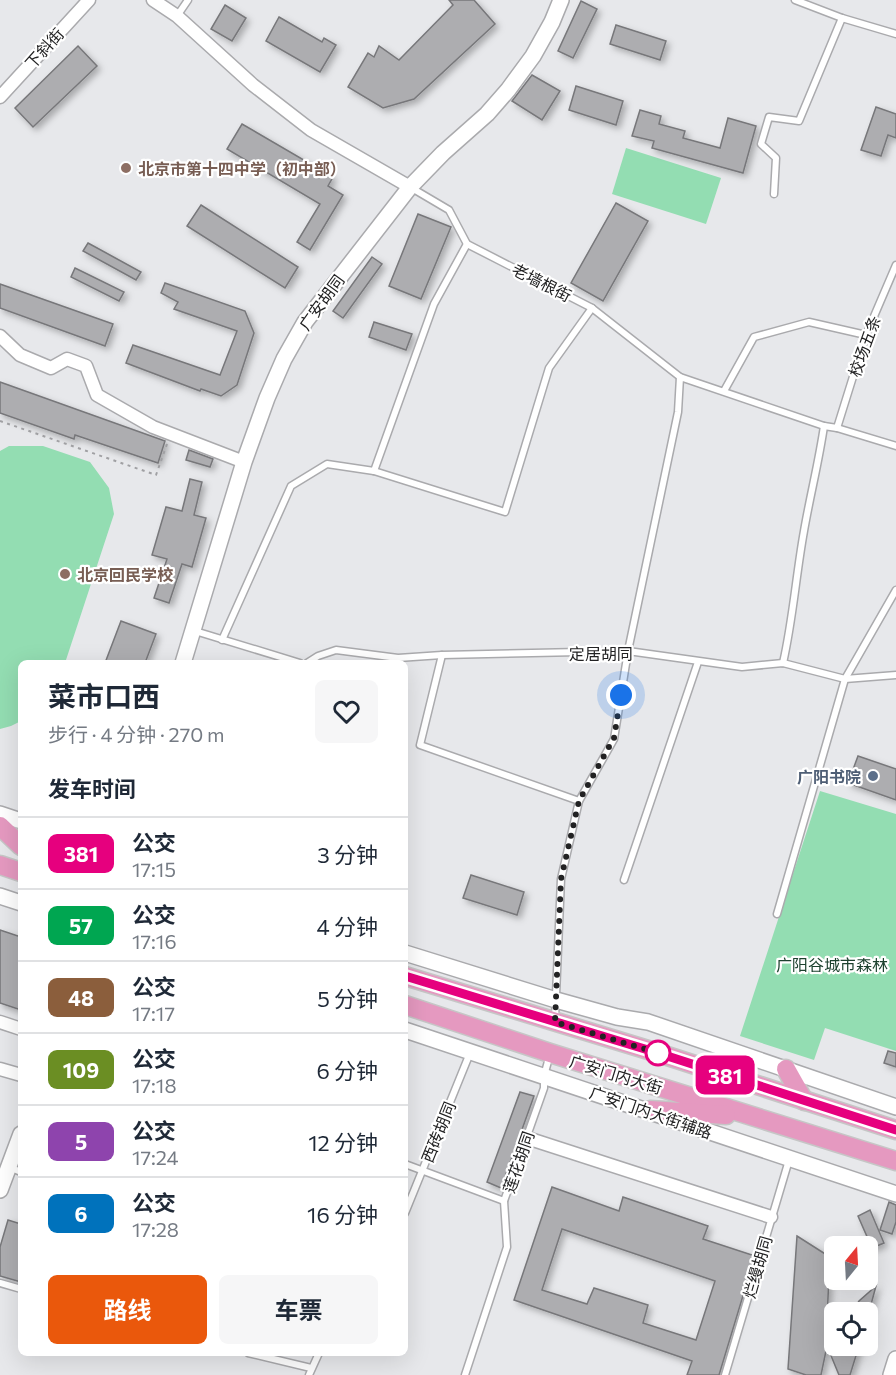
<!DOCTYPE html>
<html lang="zh">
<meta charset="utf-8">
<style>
body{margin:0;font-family:Commissioner,"Noto Sans SC",sans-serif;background:#f6f6f7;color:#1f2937;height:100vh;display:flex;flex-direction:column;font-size:22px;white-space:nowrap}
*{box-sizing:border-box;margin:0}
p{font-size:20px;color:#747a83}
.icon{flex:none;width:33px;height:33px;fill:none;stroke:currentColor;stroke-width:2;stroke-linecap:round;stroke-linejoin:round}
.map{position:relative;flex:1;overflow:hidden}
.panel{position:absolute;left:18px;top:660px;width:390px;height:696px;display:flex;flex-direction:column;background:#fff;border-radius:9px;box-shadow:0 6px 24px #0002}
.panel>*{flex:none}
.badge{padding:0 12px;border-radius:9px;font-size:21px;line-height:39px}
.needle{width:39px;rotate:18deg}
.buttons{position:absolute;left:824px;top:1236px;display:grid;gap:12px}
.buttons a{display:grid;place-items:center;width:54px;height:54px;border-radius:9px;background:#fff;box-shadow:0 6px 24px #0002;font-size:30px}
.you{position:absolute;width:30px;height:30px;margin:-15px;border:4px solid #fff;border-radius:50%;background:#1a73e8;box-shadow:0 0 0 9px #1a73e833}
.map>.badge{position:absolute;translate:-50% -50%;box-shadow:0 0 0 3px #fff}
h2{padding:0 30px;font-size:22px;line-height:54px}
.round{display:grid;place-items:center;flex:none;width:63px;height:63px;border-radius:9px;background:#f6f6f7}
.headline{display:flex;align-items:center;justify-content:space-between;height:102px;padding:0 30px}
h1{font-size:28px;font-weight:700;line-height:45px}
.cta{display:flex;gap:12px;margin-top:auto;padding:12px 30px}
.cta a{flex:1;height:69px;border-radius:9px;background:#ea580c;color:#fff;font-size:24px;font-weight:700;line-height:69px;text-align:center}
.cta a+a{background:#f6f6f7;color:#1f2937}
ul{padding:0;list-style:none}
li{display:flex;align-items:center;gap:18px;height:72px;padding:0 30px;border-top:2px solid #e0e1e3}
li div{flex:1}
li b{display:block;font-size:22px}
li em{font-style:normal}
li .badge{min-width:66px;font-weight:700;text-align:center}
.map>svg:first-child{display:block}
.green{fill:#93ddb2}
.building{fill:#adadb0;stroke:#77777a;stroke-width:1.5;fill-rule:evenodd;filter:url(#shadow)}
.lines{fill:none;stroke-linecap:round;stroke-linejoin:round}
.service-casing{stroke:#aaaaad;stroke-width:9}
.minor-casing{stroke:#aaaaad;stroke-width:15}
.tertiary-casing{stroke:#aaaaad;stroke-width:18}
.primary-casing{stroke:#c6c6c6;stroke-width:21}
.path{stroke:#a0a0a3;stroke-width:2;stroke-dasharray:3 4.5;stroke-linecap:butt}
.service{stroke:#fff;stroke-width:6}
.minor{stroke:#fff;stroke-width:12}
.tertiary{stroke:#fff;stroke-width:15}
.primary{stroke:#e599c0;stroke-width:18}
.line-casing{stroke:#fff;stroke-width:14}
.line{stroke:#e6007e;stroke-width:9}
.walk{stroke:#222223;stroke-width:6;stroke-dasharray:0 10.8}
.education-dot{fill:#8d6e63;stroke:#fff;stroke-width:2}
.service-dot{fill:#5c6f8a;stroke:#fff;stroke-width:2}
.stop-dot{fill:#fff;stroke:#e6007e;stroke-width:3}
.labels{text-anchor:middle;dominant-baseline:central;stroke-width:4.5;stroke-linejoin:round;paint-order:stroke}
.street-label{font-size:16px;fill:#222223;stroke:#fff}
.education-label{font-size:16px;font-weight:bold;fill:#785e54;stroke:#fff;text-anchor:start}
.service-label{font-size:16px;font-weight:bold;fill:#4e5e75;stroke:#fff;text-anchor:end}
.park-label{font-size:16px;fill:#1c412e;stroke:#fff}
</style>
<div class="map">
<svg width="896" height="1375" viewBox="0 0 896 1375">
<defs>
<filter id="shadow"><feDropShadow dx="3.5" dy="3.5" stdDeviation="3" flood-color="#0004"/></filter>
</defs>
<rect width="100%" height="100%" fill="#e7e8eb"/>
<g class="green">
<path d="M626 148 721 178 706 224 612 194Z"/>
<path d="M9 446H43L90 462 109 488 114 514 65 663H21V721L11 726 0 729V451Z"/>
<path d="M820 791 896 814V1051L825 1028 814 1060 740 1036Z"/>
</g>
<g class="building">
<path d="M449 0H474L495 24 414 99 383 108 348 87 368 53 374 57 379 46 399 60 453 5Z"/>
<path d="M581 1 597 9 573 58 558 51Z"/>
<path d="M225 5 246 18 232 41 211 29Z"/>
<path d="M279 17 322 42 324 38 336 45 320 72 266 41Z"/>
<path d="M616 25 666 41 660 60 610 44Z"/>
<path d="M78 46 97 66 33 127 15 108Z"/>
<path d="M532 75 560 91 542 120 512 101Z"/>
<path d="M576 86 623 101 616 125 569 110Z"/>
<path d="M876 107 896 114V138L888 135 881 156 861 150Z"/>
<path d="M640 110 661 116 659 124 685 131 683 138 720 148 728 118 756 126 743 173 652 148 654 141 632 136Z"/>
<path d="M242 124 333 177 328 186 343 195 310 250 297 242 320 204 227 149Z"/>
<path d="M616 203 648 221 603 301 571 283Z"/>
<path d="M201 205 298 267 285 288 187 226Z"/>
<path d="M418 214 451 227 421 299 389 286Z"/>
<path d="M88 243 141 272 136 280 83 251Z"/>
<path d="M372 257 382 264 343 318 333 311Z"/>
<path d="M75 268 124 292 119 301 71 277Z"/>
<path d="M165 283 245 311 254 333 237 385 221 396 201 389 200 391 126 363 133 345 220 375 237 331 174 309 178 302 161 293Z"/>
<path d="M0 284 113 324 105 346 0 308Z"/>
<path d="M374 322 412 334 406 350 369 337Z"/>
<path d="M0 382 165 441 158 463 75 435 74 439 0 413Z"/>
<path d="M189 450 213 459 210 467 186 460Z"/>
<path d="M190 479 202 482 194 515 206 518 192 567 182 564 169 603 154 598 167 559 152 555 166 507 182 511Z"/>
<path d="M121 621 156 634 145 663H105Z"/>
<path d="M858 756 896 769V800L848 783Z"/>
<path d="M471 875 524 892 517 915 463 898Z"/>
<path d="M0 930 21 937V1010L0 1003Z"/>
<path d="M888 1051 896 1053V1067L884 1063Z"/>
<path d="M520 1092 534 1096 501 1188 487 1182Z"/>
<path d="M552 1187 619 1211 623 1197 708 1226 703 1239 755 1256 719 1375H687L692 1361 514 1300ZM562 1229 715 1281 696 1340 643 1323 648 1305 594 1288 587 1304 542 1290Z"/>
<path d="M889 1202 896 1205V1222L892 1234 880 1230Z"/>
<path d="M870 1210 884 1243 872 1248 858 1216Z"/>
<path d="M8 1220 21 1224V1282L0 1276V1247Z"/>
<path d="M797 1236 830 1257 826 1339 829 1340 827 1346H859L850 1375H839L827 1346 821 1375H806L788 1369Z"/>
<path d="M876 1286 869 1312H852L859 1301Z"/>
</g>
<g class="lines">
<defs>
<g id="service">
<path d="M795 0 842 18 896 34"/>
<path d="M177 16 188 0"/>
<path d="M410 187 449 210 467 244 592 308 680 377"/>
<path d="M774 194 776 158 761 144 769 117 799 121 842 18"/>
<path d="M724 391 754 337 809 322 866 335"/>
<path d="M837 428 866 335 896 265"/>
<path d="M374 471 434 304 467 244"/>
<path d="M195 631 300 663"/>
<path d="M222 640 291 486 327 464 374 471 505 512 549 368 592 308"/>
<path d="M442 655 420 745 579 801"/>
<path d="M307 663 318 656 336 650 398 658 442 655 628 651 742 667 783 663 845 679 896 675"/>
<path d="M783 663C793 619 796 575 804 531 810 496 819 461 824 426"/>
<path d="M624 880 698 662"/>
<path d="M777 914 845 679 896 590"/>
<path d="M555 1018 561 879 579 801 614 739 628 651 678 412 680 377 824 426 837 428 896 446"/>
<path d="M405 1164 504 1201"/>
<path d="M9 1167 21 1172"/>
<path d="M405 1213 470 1053"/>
<path d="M0 1283 21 1289"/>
<path d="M248 1353 311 1368"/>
<path d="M309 1375 319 1353"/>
<path d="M465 1375 507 1247 504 1201 544 1088V1076L550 1054"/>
<path d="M725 1375 789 1160"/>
</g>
<g id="minor">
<path d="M153 0 177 16 253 85 311 130 410 187"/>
<path d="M0 97 89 0"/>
<path d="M0 336 20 355 51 368 67 359 86 366 97 395 153 427 244 462"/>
<path d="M0 1022 21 1029"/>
<path d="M0 1069 21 1075"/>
<path d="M527 1138 771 1217"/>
</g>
<g id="tertiary">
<path d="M183 663 244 462 267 398 284 359 305 322 410 187 443 153 487 114 508 90 533 56 552 22 561 0"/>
<path d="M0 814 21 821"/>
<path d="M0 896 21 903"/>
<path d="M405 953 556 1000 617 1017 648 1022 896 1107"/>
<path d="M405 1030 896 1194"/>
<path d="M0 1190 21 1134"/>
<path d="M891 1375 896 1359"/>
</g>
<g id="primary">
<path d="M0 826 21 846"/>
<path d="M0 865 21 872"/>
<path d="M405 976 658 1053 896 1130"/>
<path d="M405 1005 550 1053 896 1161"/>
<path d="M786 1069 804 1101"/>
<path d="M650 1110 726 1115"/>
</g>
</defs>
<use href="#service" class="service-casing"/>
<use href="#minor" class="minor-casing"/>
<use href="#tertiary" class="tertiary-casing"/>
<use href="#primary" class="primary-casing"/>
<path class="path" d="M0 421 156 475 167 444"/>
<use href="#service" class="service"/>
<use href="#minor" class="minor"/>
<use href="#tertiary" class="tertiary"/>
<use href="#primary" class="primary"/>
</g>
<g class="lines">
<defs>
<path id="line" d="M405 976 658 1053 896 1130"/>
</defs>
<use href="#line" class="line-casing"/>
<use href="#line" class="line"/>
<path class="walk" d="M621 695 614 738 579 801 561 879 555 1022 658 1053"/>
</g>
<g class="education-dot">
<circle cx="126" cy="168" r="6"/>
<circle cx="65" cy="574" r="6"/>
</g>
<circle class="service-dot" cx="873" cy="776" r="6"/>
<circle class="stop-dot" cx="658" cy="1053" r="12"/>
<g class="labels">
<g class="street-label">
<text transform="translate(44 48) rotate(-48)">下斜街</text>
<text transform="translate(542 282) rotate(27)">老墙根街</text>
<text transform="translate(321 302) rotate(-54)">广安胡同</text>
<text transform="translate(864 346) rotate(-70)">校场五条</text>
<text x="601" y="653">定居胡同</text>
<text transform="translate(616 1074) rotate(17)">广安门内大街</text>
<text transform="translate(651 1112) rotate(19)">广安门内大街辅路</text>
<text transform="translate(438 1132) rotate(-68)">西砖胡同</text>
<text transform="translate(518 1162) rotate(-71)">莲花胡同</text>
<text transform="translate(757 1267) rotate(-74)">烂缦胡同</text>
</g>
<g class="education-label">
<text x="138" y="168">北京市第十四中学（初中部）</text>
<text x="77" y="574">北京回民学校</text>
</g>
<g class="service-label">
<text x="861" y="776">广阳书院</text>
</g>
<g class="park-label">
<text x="832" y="964">广阳谷城市森林</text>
</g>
</g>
</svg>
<div class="buttons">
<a><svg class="needle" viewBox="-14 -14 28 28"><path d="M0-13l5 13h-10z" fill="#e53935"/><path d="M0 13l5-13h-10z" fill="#747a83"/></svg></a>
<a><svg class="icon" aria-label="locate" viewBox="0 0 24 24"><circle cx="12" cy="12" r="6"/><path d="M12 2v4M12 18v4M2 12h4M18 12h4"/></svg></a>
</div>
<div class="you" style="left:621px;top:695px"></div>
<b class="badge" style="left:725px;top:1075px;background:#e6007e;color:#fff">381</b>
<section class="panel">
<div class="headline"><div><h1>菜市口西</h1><p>步行 · 4 分钟 · 270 m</p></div><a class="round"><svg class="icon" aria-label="heart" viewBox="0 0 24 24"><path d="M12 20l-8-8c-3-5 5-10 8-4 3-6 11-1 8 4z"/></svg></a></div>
<h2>发车时间</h2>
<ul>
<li><span class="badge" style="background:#e6007e;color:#fff">381</span><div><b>公交</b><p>17:15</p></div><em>3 分钟</em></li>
<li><span class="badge" style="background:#00a651;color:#fff">57</span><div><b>公交</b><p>17:16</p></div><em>4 分钟</em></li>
<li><span class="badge" style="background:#8b5e3c;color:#fff">48</span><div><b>公交</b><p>17:17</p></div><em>5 分钟</em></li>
<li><span class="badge" style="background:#6b8e23;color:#fff">109</span><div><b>公交</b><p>17:18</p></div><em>6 分钟</em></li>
<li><span class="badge" style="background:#8e44ad;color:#fff">5</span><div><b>公交</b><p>17:24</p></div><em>12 分钟</em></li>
<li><span class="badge" style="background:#0072bc;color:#fff">6</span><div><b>公交</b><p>17:28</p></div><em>16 分钟</em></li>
</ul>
<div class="cta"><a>路线</a><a>车票</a></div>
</section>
</div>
